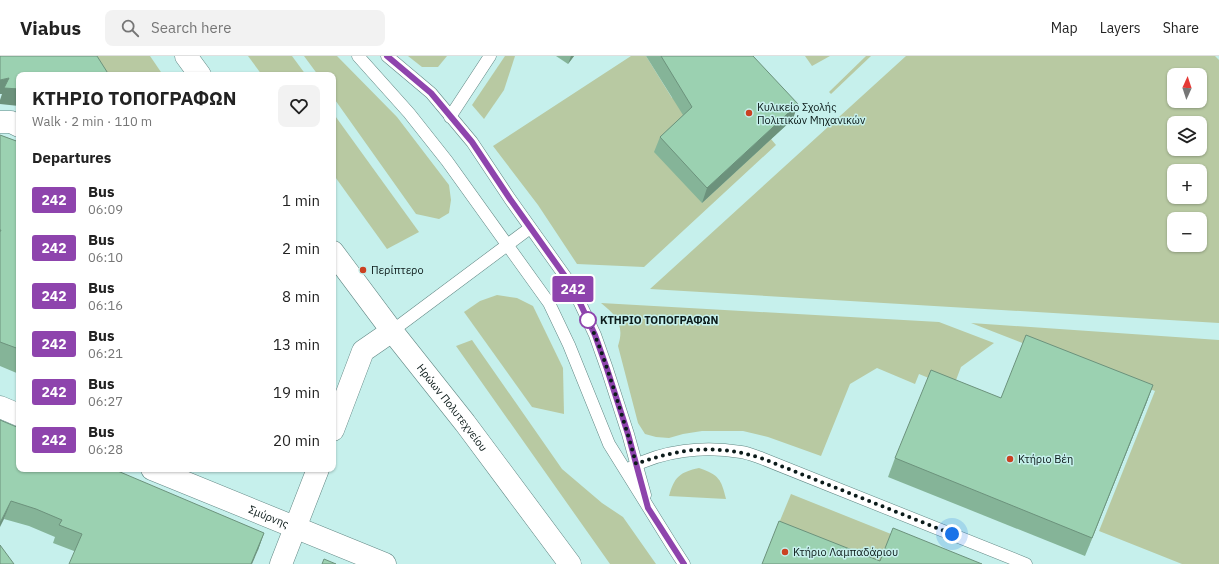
<!DOCTYPE html>
<meta charset="utf-8">
<style>
body{margin:0;font-family:"IBM Plex Sans",sans-serif;background:#f2f2f2;color:#222;height:100vh;display:flex;flex-direction:column;font-size:15px;white-space:nowrap}
*{box-sizing:border-box;margin:0}
p{font-size:13px;color:#767676}
.icon{flex:none;width:22px;height:22px;fill:none;stroke:currentColor;stroke-width:2;stroke-linecap:round;stroke-linejoin:round}
.map{position:relative;flex:1;overflow:hidden}
.side{position:absolute;left:16px;top:16px;width:320px;height:400px;display:flex;flex-direction:column;background:#fff;border-radius:8px;box-shadow:0 1px 3px #0004}
.side>*{flex:none}
.badge{padding:0 8px;border-radius:3px;font-size:14px;line-height:26px}
.needle{width:26px;rotate:3deg}
.fabs{position:absolute;left:1167px;top:12px;display:grid;gap:8px}
.fabs a{display:grid;place-items:center;width:40px;height:40px;border-radius:8px;background:#fff;box-shadow:0 1px 3px #0004;font-size:20px}
.you{position:absolute;width:20px;height:20px;margin:-10px;border:3px solid #fff;border-radius:50%;background:#1a73e8;box-shadow:0 0 0 6px #1a73e833}
.map>.badge{position:absolute;translate:-50% -50%;box-shadow:0 0 0 2px #fff}
h2{padding:0 16px;font-size:15px;line-height:36px}
.round{display:grid;place-items:center;flex:none;width:42px;height:42px;border-radius:8px;background:#f2f2f2}
.head{display:flex;align-items:center;justify-content:space-between;height:68px;padding:0 16px}
h1{font-size:19px;font-weight:700;line-height:30px}
ul{padding:0;list-style:none}
li{display:flex;align-items:center;gap:12px;height:48px;padding:0 16px}
li div{flex:1}
li b{display:block;font-size:15px}
li em{font-style:normal}
li .badge{min-width:44px;font-weight:700;text-align:center}
header{display:flex;align-items:center;gap:24px;box-sizing:border-box;height:56px;padding:0 20px;background:#fff;border-bottom:1px solid #e0e0e0}
header strong{font-size:19px}
nav{display:flex;gap:22px;margin-inline-start:auto;font-size:14px}
.search{width:280px;height:36px;background:#f2f2f2;display:flex;align-items:center;gap:10px;box-sizing:border-box;padding:0 14px;border-radius:8px;color:#767676;font-size:15px}
.map>svg:first-child{display:block}
.green{fill:#b8c9a2;fill-rule:evenodd}
.lines{fill:none;stroke-linecap:round;stroke-linejoin:round}
.lane-casing{stroke:#618784;stroke-width:13}
.street-casing{stroke:#618784;stroke-width:23}
.secondary-casing{stroke:#618784;stroke-width:23}
.lane{stroke:#fff;stroke-width:12}
.street{stroke:#fff;stroke-width:22}
.secondary{stroke:#fff;stroke-width:22}
.wall{fill:#85b498}
.shaded-wall{fill:#6c927c}
.building{fill:#9bd1b1;stroke:#6c927c}
.line-casing{stroke:#fff;stroke-width:9}
.line{stroke:#8e44ad;stroke-width:6}
.walk{stroke:#0c1b1a;stroke-width:4;stroke-dasharray:0 7.2}
.poi-dot{fill:#cb4122;stroke:#c6f0ec;stroke-width:1.5}
.stop-dot{fill:#fff;stroke:#8e44ad;stroke-width:2}
.labels{text-anchor:middle;dominant-baseline:central;stroke-width:3;stroke-linejoin:round;paint-order:stroke}
.poi-label{font-size:11px;fill:#0c1b1a;stroke:#c6f0ec;text-anchor:start}
.stop-label{font-size:11px;font-weight:bold;fill:#0c1b1a;stroke:#c6f0ec;text-anchor:start}
.street-label{font-size:11px;fill:#0c1b1a;stroke:#c6f0ec}
</style>
<header>
<strong>Viabus</strong>
<div class="search"><svg class="icon" aria-label="search" viewBox="0 0 24 24"><circle cx="10" cy="10" r="6"/><path d="M15 15l6 6"/></svg>Search here</div>
<nav><a>Map</a><a>Layers</a><a>Share</a></nav>
</header>
<div class="map">
<svg width="1219" height="508" viewBox="0 0 1219 508">
<rect width="100%" height="100%" fill="#c6f0ec"/>
<g class="green">
<path d="M95 0H150L163 19H106Z"/>
<path d="M248 0H292L306 19H262Z"/>
<path d="M304 0H337L397 61 449 129 451 144 449 157 439 163 416 158 333 41V19H318Z"/>
<path d="M408 0H447L438 11H422Z"/>
<path d="M505 0H515L504 34 484 63 472 49Z"/>
<path d="M631 0H646L672 42 713 17 702 147 771 83 776 89 644 211 577 208 538 149 493 90Z"/>
<path d="M805 0H830L812 10Z"/>
<path d="M866 0H871L831 38 829 36Z"/>
<path d="M906 0H1215L1219 4V267L650 233ZM1174 19H1200V45H1174ZM1174 67H1200V93H1174ZM1174 115H1200V141H1174ZM1174 163H1200V189H1174Z"/>
<path d="M333 57 419 176 387 193 333 118Z"/>
<path d="M497 239 517 242 533 250 563 312 564 358 532 351 464 256 480 245Z"/>
<path d="M601 247 939 266 994 287 961 311 953 332 919 318 915 328 877 312 850 328 821 400 768 381 743 375H702L683 378 669 382 656 381 645 378 638 367 618 290C625 269 616 259 601 247Z"/>
<path d="M971 267 1219 284V508H1182L1099 475 1155 335 1040 288H1025Z"/>
<path d="M472 284 562 413 602 447 623 461 656 508H610L456 290Z"/>
<path d="M699 412C719 419 721 423 726 443L669 440C674 421 680 416 699 412Z"/>
<path d="M791 438 966 508H879L772 484Z"/>
</g>
<g class="lines">
<defs>
<g id="lane">
<path d="M358 0 409 57 447 105 549 247 569 289 609 388 673 491 684 508"/>
<path d="M387 0 431 37 472 86 510 143 572 230 595 279 607 313 628 378 645 439"/>
<path d="M450 61 490 0"/>
<path d="M392 275 530 172"/>
<path d="M630 412C663 394 704 390 741 396 748 397 755 400 761 402L1026 508"/>
</g>
<g id="street">
<path d="M333 374 363 295 392 275"/>
<path d="M281 508 318 413"/>
</g>
<g id="secondary">
<path d="M186 0 200 19"/>
<path d="M0 66H11L19 70"/>
<path id="s1" d="M333 196 392 275 465 367 570 508"/>
<path d="M0 351 19 359"/>
<path id="s2" d="M152 413 385 508"/>
</g>
</defs>
<use href="#lane" class="lane-casing"/>
<use href="#street" class="street-casing"/>
<use href="#secondary" class="secondary-casing"/>
<use href="#lane" class="lane"/>
<use href="#street" class="street"/>
<use href="#secondary" class="secondary"/>
</g>
<g class="wall">
<path d="M556 0H574L568 8Z"/>
<path d="M646 0H753L793 63 702 147 654 96 660 81 683 59Z"/>
<path d="M0 79 19 86V318L0 310Z"/>
<path d="M1153 329 1146 348 1085 500 888 421 895 402 1001 342Z"/>
<path d="M19 413 264 477 258 494 74 495 53 487 55 481 29 470 4 463Z"/>
</g>
<g class="shaded-wall">
<path d="M571 0H574L568 8Z"/>
<path d="M9 22 19 33V50L0 48V44L2 38H0V24Z"/>
<path d="M798 48 793 63 702 147 707 132Z"/>
<path d="M1153 329 1146 348 1085 500 1092 482Z"/>
<path d="M11 445 4 463 0 471V467Z"/>
<path d="M264 477 258 494 252 508H251Z"/>
</g>
<g class="building">
<path d="M0 0H97L109 19H19V33L4 32 9 22 0 24Z"/>
<path d="M661 0H753L798 48 707 132 660 81 692 51Z"/>
<path d="M0 79 19 86V293L0 286V176L1 174H0Z"/>
<path d="M1026 279 1153 329 1092 482 895 402 931 314 1001 342Z"/>
<path d="M0 364 19 372V413H113L264 477 251 508H69L82 478 59 469 62 464 36 453 11 445 0 467Z"/>
<path d="M779 465 880 505 893 472 982 508H762Z"/>
<path d="M0 489 14 508H0Z"/>
<path d="M324 503 336 508H322Z"/>
</g>
<g class="lines">
<defs>
<path id="line" d="M387 0 431 37 472 86 510 143 572 230 595 279 607 313 628 378 648 452 684 508"/>
</defs>
<use href="#line" class="line-casing"/>
<use href="#line" class="line"/>
<path class="walk" d="M588 264C599 287 607 312 615 337 622 360 630 384 636 408 680 392 716 388 761 402L952 478"/>
</g>
<g class="poi-dot">
<circle cx="749" cy="57" r="4"/>
<circle cx="363" cy="214" r="4"/>
<circle cx="1010" cy="403" r="4"/>
<circle cx="785" cy="496" r="4"/>
</g>
<circle class="stop-dot" cx="588" cy="264" r="8"/>
<g class="labels">
<g class="poi-label">
<text x="757" y="51">Κυλικείο Σχολής<tspan x="757" dy="13">Πολιτικών Μηχανικών</tspan></text>
<text x="371" y="214">Περίπτερο</text>
<text x="1018" y="403">Κτήριο Βέη</text>
<text x="793" y="496">Κτήριο Λαμπαδάριου</text>
</g>
<g class="stop-label">
<text x="600" y="264">ΚΤΗΡΙΟ ΤΟΠΟΓΡΑΦΩΝ</text>
</g>
<g class="street-label">
<text stroke="none"><textPath href="#s1" startOffset="196">Ηρώων Πολυτεχνείου</textPath></text>
<text stroke="none"><textPath href="#s2" startOffset="126">Σμύρνης</textPath></text>
</g>
</g>
</svg>
<div class="fabs">
<a><svg class="needle" viewBox="-14 -14 28 28"><path d="M0-13l5 13h-10z" fill="#e53935"/><path d="M0 13l5-13h-10z" fill="#767676"/></svg></a>
<a><svg class="icon" aria-label="layers" viewBox="0 0 24 24"><path d="M12 4l9 5-9 5-9-5zM3 14l9 5 9-5"/></svg></a>
<a>+</a>
<a>−</a>
</div>
<div class="you" style="left:952px;top:478px"></div>
<b class="badge" style="left:573px;top:233px;background:#8e44ad;color:#fff">242</b>
<section class="side">
<div class="head"><div><h1>ΚΤΗΡΙΟ ΤΟΠΟΓΡΑΦΩΝ</h1><p>Walk · 2 min · 110 m</p></div><a class="round"><svg class="icon" aria-label="heart" viewBox="0 0 24 24"><path d="M12 20l-8-8c-3-5 5-10 8-4 3-6 11-1 8 4z"/></svg></a></div>
<h2>Departures</h2>
<ul>
<li><span class="badge" style="background:#8e44ad;color:#fff">242</span><div><b>Bus</b><p>06:09</p></div><em>1 min</em></li>
<li><span class="badge" style="background:#8e44ad;color:#fff">242</span><div><b>Bus</b><p>06:10</p></div><em>2 min</em></li>
<li><span class="badge" style="background:#8e44ad;color:#fff">242</span><div><b>Bus</b><p>06:16</p></div><em>8 min</em></li>
<li><span class="badge" style="background:#8e44ad;color:#fff">242</span><div><b>Bus</b><p>06:21</p></div><em>13 min</em></li>
<li><span class="badge" style="background:#8e44ad;color:#fff">242</span><div><b>Bus</b><p>06:27</p></div><em>19 min</em></li>
<li><span class="badge" style="background:#8e44ad;color:#fff">242</span><div><b>Bus</b><p>06:28</p></div><em>20 min</em></li>
</ul>
</section>
</div>
